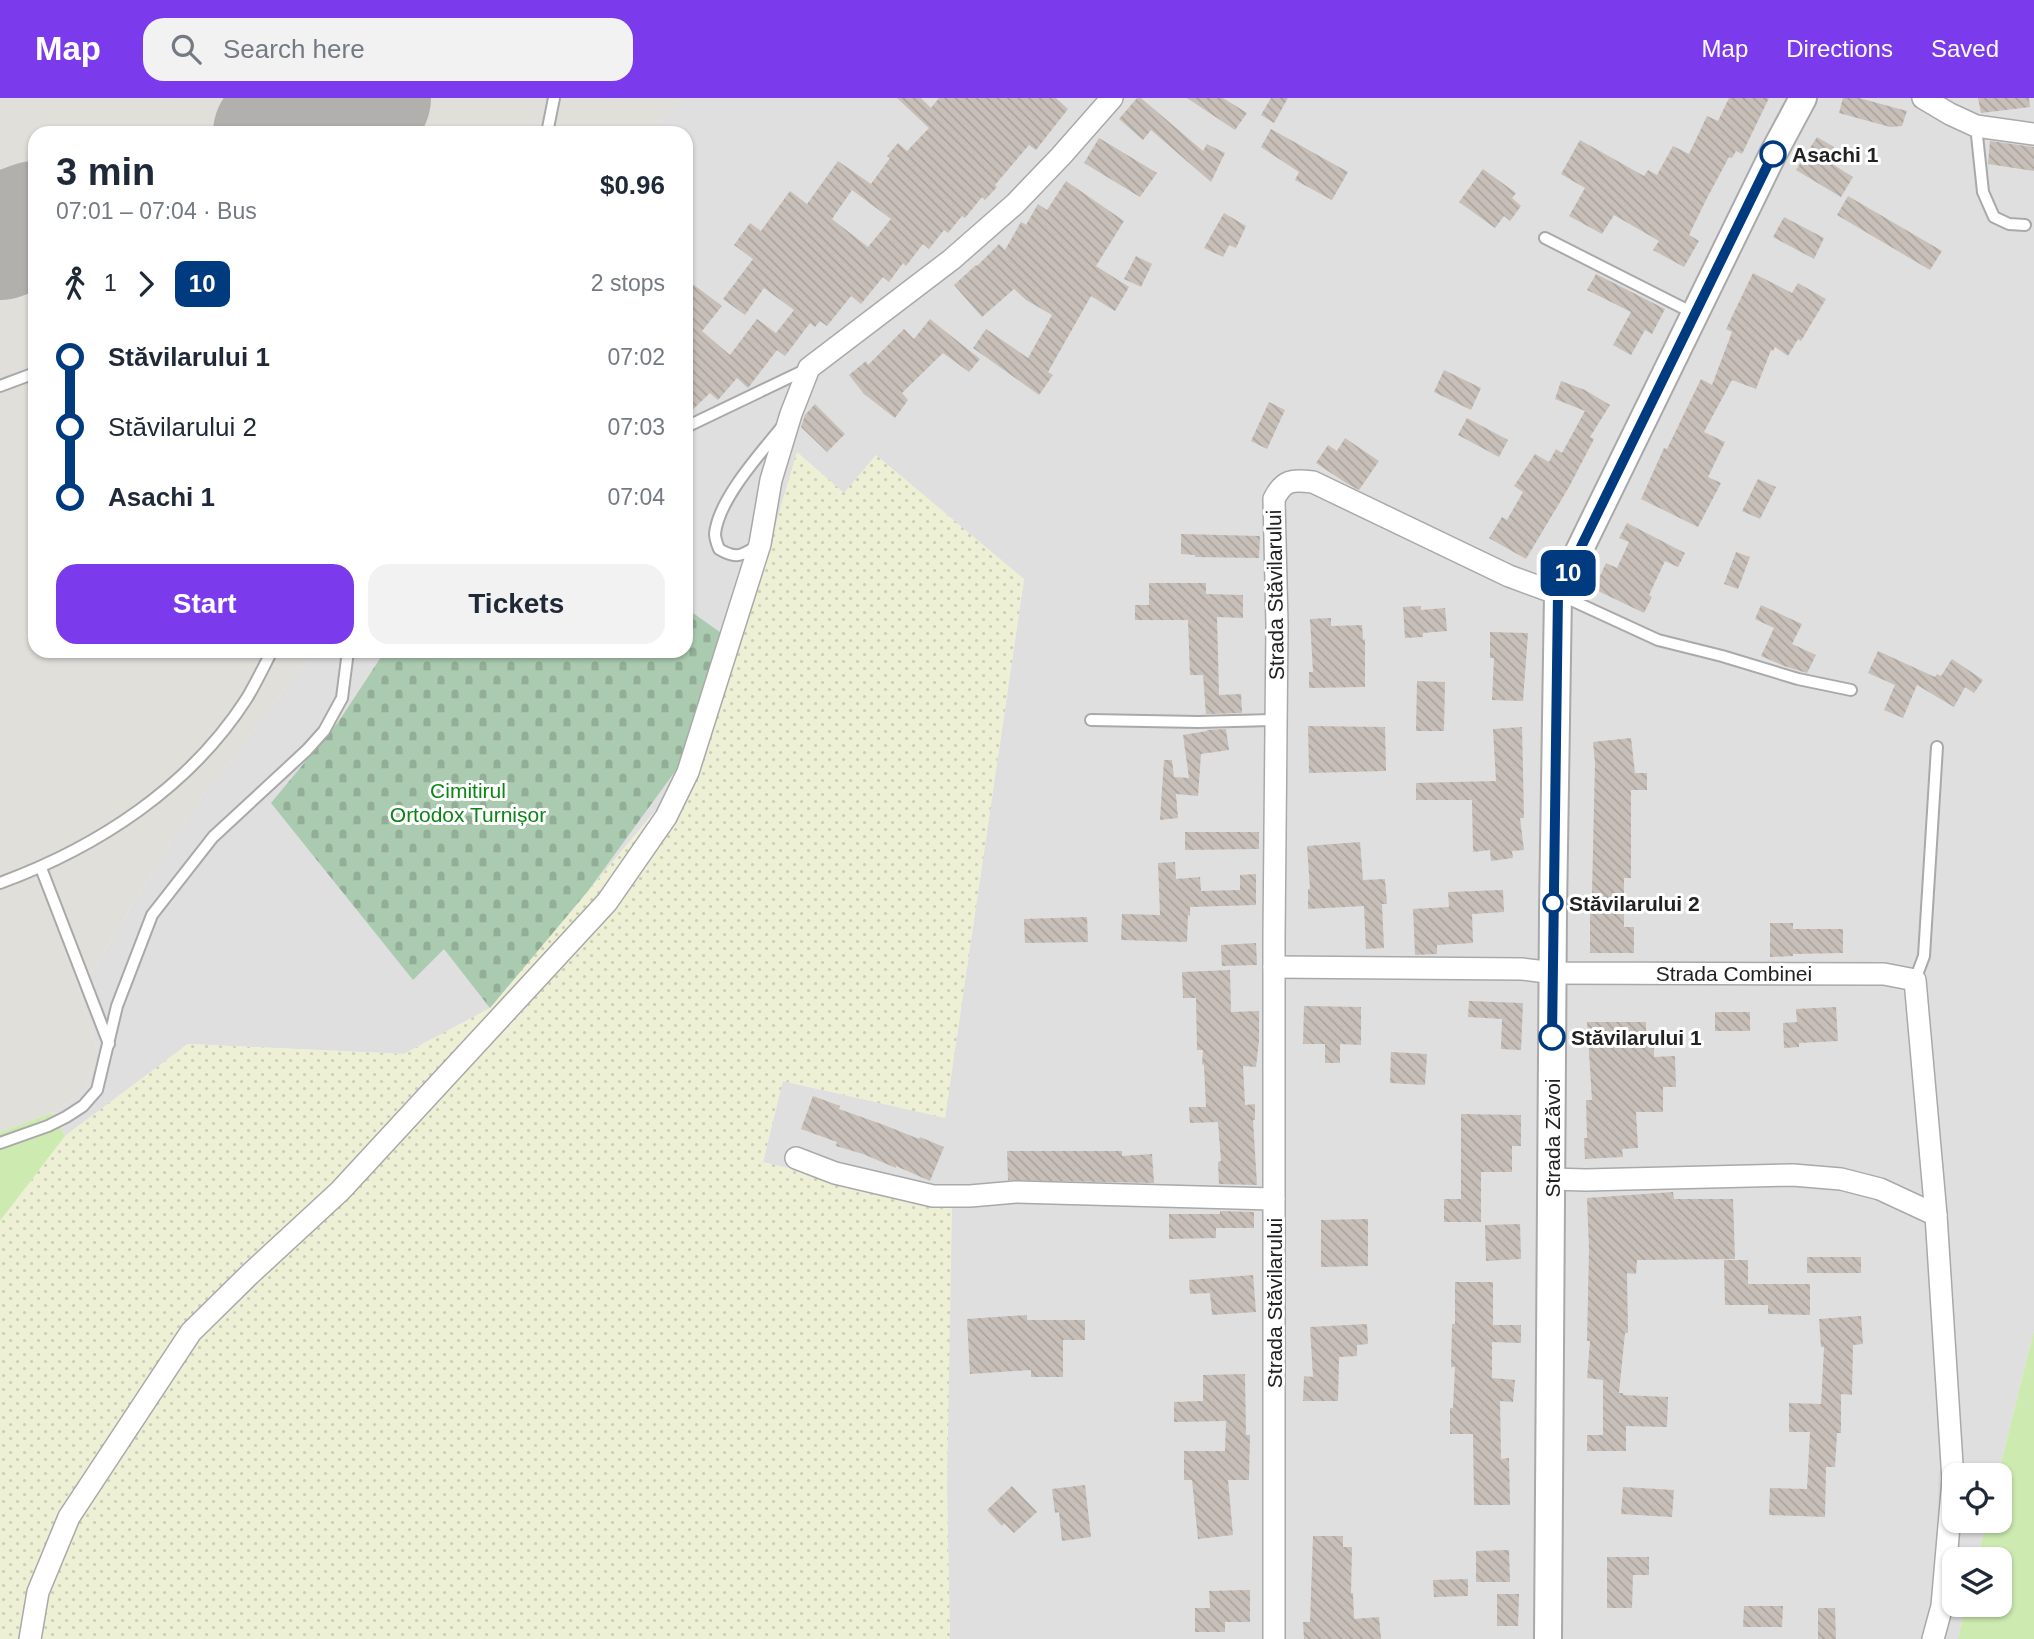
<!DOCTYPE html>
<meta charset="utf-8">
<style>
body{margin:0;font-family:Arial,sans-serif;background:#f2f2f3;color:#1f2937;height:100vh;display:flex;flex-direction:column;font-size:26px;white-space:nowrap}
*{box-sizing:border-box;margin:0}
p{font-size:23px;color:#747a83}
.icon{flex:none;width:38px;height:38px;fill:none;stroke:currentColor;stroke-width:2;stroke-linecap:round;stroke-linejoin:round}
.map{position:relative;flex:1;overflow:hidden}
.side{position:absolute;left:28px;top:28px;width:665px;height:532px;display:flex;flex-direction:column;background:#fff;border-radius:21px;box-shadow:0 2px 5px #0004}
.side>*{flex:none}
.badge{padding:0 14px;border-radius:10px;font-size:24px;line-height:46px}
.buttons{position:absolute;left:1942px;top:1365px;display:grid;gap:14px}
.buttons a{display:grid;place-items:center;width:70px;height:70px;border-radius:14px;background:#fff;box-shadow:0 2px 5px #0004;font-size:35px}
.map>.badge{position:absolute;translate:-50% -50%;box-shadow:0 0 0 4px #fff}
.legs{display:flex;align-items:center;gap:10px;height:77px;padding:0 28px;font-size:23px}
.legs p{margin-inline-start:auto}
.summary{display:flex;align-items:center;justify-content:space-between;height:119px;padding:0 28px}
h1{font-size:38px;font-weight:700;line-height:52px}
.cta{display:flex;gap:14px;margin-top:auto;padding:14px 28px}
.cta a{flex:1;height:80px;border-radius:21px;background:#7c3aed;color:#fff;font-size:28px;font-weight:700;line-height:80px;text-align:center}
.cta a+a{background:#f2f2f3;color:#1f2937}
ul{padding:0 28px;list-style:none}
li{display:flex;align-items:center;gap:24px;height:70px;font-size:26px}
li i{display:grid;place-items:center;width:10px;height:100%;margin:0 9px;background:currentColor}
li i::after{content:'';width:18px;height:18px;margin:-9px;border:5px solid;border-radius:50%;background:#fff}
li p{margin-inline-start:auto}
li:first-child i{background:linear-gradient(#0000 50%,currentColor 0)}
li:last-child i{background:linear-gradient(currentColor 50%,#0000 0)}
header{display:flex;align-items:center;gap:42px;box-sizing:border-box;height:98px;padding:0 35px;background:#7c3aed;color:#fff}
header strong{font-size:33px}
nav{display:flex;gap:38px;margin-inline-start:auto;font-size:24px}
.search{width:490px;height:63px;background:#f2f2f3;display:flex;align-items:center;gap:18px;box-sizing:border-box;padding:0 24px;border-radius:21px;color:#747a83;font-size:26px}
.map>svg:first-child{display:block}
.residential{fill:#e0dfdf}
.airport{fill:#e1dfda}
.farmland{fill:url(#farmland-dots)}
.grass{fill:#cdebb0}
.cemetery{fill:url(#cemetery-stones)}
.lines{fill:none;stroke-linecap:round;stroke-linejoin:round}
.runway{stroke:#b1b0ac;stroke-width:126}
.building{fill:url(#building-back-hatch);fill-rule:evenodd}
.service-casing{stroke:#a9a9a9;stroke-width:14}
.minor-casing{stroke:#a9a9a9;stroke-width:24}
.tertiary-casing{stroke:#a9a9a9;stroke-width:30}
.service{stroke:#fff;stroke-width:10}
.minor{stroke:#fff;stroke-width:21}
.tertiary{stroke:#fff;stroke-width:26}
.line-1-casing{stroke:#fff;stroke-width:16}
.line-1{stroke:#003b80;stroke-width:10}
.stop-1-dot{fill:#fff;stroke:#003b80;stroke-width:3.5}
.labels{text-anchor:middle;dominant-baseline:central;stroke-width:6;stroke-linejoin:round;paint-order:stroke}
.stop-label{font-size:21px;font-weight:bold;fill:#222;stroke:#fff;text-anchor:start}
.street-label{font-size:21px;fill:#222;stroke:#fff}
.park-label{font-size:21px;fill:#0c8416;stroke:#fff}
</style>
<header>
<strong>Map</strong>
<div class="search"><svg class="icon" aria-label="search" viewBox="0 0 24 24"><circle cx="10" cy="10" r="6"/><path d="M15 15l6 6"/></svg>Search here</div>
<nav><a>Map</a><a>Directions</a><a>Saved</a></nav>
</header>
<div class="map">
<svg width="2034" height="1541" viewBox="0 0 2034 1541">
<defs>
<pattern id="farmland-dots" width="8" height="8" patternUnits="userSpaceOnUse" patternTransform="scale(1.75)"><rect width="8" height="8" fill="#eef0d5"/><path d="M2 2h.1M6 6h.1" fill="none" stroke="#ccceb7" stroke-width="1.8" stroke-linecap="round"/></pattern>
<pattern id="cemetery-stones" width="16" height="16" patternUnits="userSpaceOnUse" patternTransform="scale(1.75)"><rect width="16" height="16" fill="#aacbaf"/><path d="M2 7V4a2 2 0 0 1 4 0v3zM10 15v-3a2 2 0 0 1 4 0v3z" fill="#92ae96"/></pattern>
<pattern id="building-back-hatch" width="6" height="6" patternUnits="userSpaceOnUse" patternTransform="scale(1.75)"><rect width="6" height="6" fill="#c7bfb8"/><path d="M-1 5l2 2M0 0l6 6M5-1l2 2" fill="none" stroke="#aba49e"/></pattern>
</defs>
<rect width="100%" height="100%" fill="#f2efe9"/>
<path class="residential" d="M681 0H2034V1232L1998 1377H1955V1423H1987L1977 1461H1955V1507H1966L1958 1541H950L947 1392 763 1065 782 983 945 1019 1024 481 844 395 797 355 764 466 688 674 490 910 404 956 188 946 65 1038 52 1015 84 993 99 958 75 880 92 873 185 721 314 553H686V35H650Z"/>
<path class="airport" d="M0 0H681L650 35H35V553H314L185 721 92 873 75 880 99 958 84 993 52 1015 0 1034Z"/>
<path class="farmland" d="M797 354 844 395 876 357 1024 481 945 1020 783 983 763 1064 952 1109 947 1392 950 1541H0V1123L65 1038 188 946 404 956 490 910 688 674 764 466Z"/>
<g class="grass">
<path d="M52 1015 65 1038 0 1123V1034Z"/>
<path d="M2034 1232V1541H1958L1966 1507H2000V1461H1977L1987 1423H2000V1377H1998Z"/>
</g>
<path class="cemetery" d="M686 510 724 537 679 668 588 793 490 910 444 851 413 882 271 705 339 623 385 553H686Z"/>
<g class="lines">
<g class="runway">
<path d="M276 35 368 0"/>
<path d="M0 139 35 126"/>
</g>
</g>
<g class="building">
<path d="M897 0H921L931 10 939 0H1056L1068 11 1036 52 1029 47 995 87 997 89 985 102 982 99 965 120 962 118 948 135 944 132 929 151 923 146 906 168 903 165 889 184 883 179 861 206 851 198 827 228 820 223 815 229 810 225 785 258 777 252 748 290 737 280 718 302 710 295 686 318V181L722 208 702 233 730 257 757 221 776 235 794 212 764 190 745 217 723 201 753 161 734 147 750 125 761 133 790 93 807 106 838 63 871 86 890 60 887 58 898 45 907 53 929 30ZM852 92 891 121 868 149 832 121Z"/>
<path d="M1137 0H1141L1203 53 1207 46 1225 55 1211 84 1151 32 1143 42 1119 21Z"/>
<path d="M1187 0H1223L1247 15 1235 32Z"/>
<path d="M1271 0H1288L1274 25 1261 17Z"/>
<path d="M1729 0H1769L1742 56 1736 53 1732 60 1729 59 1706 102 1689 137 1699 143 1684 169 1653 152 1659 143 1614 117 1602 136 1569 118 1585 90 1561 76 1580 42 1644 78 1648 72 1657 77 1673 48 1689 56 1707 18 1718 23Z"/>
<path d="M1843 0H1859L1907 13 1902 28 1890 29 1839 15Z"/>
<path d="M1978 0H2029L2030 9 1981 15Z"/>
<path d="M1271 31 1348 74 1332 102 1295 82 1299 74 1261 49Z"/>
<path d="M1817 39 1834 49 1826 62 1853 79 1841 99 1796 72Z"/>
<path d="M1099 40 1157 75 1140 99 1084 65Z"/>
<path d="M1990 43 2034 49V73L1988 66Z"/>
<path d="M1483 71 1516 95 1512 100 1521 108 1510 123 1504 118 1495 130 1459 104Z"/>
<path d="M1066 83 1124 123 1096 168 1129 189 1115 213 1091 198 1048 274 1053 277 1039 297 973 250 986 231 1028 260 1052 217 1026 202 1014 191 982 219 954 187 976 167 977 168 999 146 1005 152 1021 124 1026 127 1038 106 1047 112Z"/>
<path d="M1848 98 1942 153 1930 172 1837 117Z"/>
<path d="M1224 115 1246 128 1236 150 1229 147 1223 159 1204 150Z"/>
<path d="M1784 119 1824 140 1814 161 1773 139Z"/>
<path d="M1136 158 1152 166 1141 189 1124 181Z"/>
<path d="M1753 175 1792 195 1798 185 1826 201 1801 243 1798 241 1788 258 1775 249 1773 253 1771 252 1756 291 1732 282 1704 334 1725 344 1708 379 1721 385 1698 429 1641 401 1664 350 1667 351 1701 281 1712 287 1732 234 1726 231Z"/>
<path d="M1596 176 1665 211 1652 236 1645 232 1631 257 1613 247 1631 214 1587 192Z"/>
<path d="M930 221 980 261 969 274 943 255 902 295 908 302 895 320 864 296 849 277 866 263 868 267 904 231 914 241Z"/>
<path d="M1444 272 1481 290 1471 312 1434 294Z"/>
<path d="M1561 283 1585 292 1610 307 1590 339 1594 341 1569 389 1526 461 1489 440 1502 419 1507 422 1523 394 1514 388 1535 356 1549 364 1556 351 1562 355 1585 313 1555 301Z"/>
<path d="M1269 304 1285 312 1267 351 1251 343Z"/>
<path d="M815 306 845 336 827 354 801 329 805 317Z"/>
<path d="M1467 320 1508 342 1499 359 1458 337Z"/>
<path d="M1345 340 1379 363 1359 392 1346 385 1316 365 1328 347 1337 353Z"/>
<path d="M1758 381 1776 389 1760 421 1742 413Z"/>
<path d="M1627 425 1685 455 1678 469 1665 463 1649 497 1652 499 1644 515 1594 491 1606 465 1617 470 1629 444 1619 440Z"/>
<path d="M1181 436 1260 438 1259 460 1195 459V457L1181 456Z"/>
<path d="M1736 454 1750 459 1738 491 1724 486Z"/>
<path d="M1149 485H1206V496L1243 497V520L1217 519 1219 597 1241 596 1242 615 1206 616 1203 577H1190L1188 522H1135V507H1149Z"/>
<path d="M1761 507 1802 526 1792 546 1816 557 1807 575 1784 568 1761 558 1774 530 1755 521Z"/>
<path d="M1421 508V512L1445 510 1447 533 1423 535V539L1405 540 1403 509Z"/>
<path d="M1331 520V528L1362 527 1363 542 1365 541V589L1309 590V574H1313L1310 521Z"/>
<path d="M1490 534 1528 535 1523 603 1492 602 1494 560H1490Z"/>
<path d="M1878 553 1935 579 1937 576 1941 578 1952 561 1983 582 1974 595 1965 589 1954 609 1917 587 1903 620 1884 612 1895 587 1868 575Z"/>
<path d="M1417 583 1445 584 1444 633H1416Z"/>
<path d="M1308 628 1385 629 1386 673 1309 675Z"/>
<path d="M1522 629 1524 720H1520L1524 752 1512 753 1513 760 1491 763 1490 752 1473 754 1472 702H1416V685L1496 683 1493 631Z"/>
<path d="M1226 631 1229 652 1201 656 1198 698 1176 696 1178 720 1160 722 1164 662H1172L1174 679 1189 680 1183 637 1207 633V632Z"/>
<path d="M1631 640 1635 675H1647V692H1631V780H1624V829H1634V855H1590V795H1592L1595 665 1593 644Z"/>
<path d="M1185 734H1259V751L1185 752Z"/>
<path d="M1360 744 1363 782 1385 781 1387 806H1382L1384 850 1366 851 1364 808 1308 811V791H1310L1307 748Z"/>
<path d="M1175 764 1176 781 1200 779 1201 793 1240 792V777L1256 776V807L1190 809V818L1188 817 1187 844 1121 842 1122 816 1160 817 1158 765Z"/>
<path d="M1503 792 1504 814 1472 816 1473 845 1437 847V856L1415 857 1413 811 1449 809 1448 794Z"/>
<path d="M1087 819 1088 844 1025 845 1024 821Z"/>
<path d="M1770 825H1793V831H1843V855L1793 856V858L1770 859Z"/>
<path d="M1256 845 1257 867 1222 868 1221 847Z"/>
<path d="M1230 872 1231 914 1259 913V942L1256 969 1243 968 1245 1007 1255 1006V1022H1253L1257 1087 1219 1086 1218 1064 1221 1063 1218 1024 1190 1025 1189 1009H1206L1204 967 1202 966 1203 952H1197L1196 900H1183L1182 874Z"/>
<path d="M1469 903 1523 905 1521 952 1501 951 1502 921 1468 919Z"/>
<path d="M1304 908 1361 909V947L1340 946V965H1325V946H1303Z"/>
<path d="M1836 909 1838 943 1799 945V949L1784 950 1783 925 1797 924 1796 911Z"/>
<rect x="1715" y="914" width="35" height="19"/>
<path d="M1587 924H1646V940H1654V959L1675 958 1676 989H1663V1014H1636L1638 1050 1622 1051 1623 1059 1585 1061 1584 1040H1587L1586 1002H1592Z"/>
<path d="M1391 954 1427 956 1425 987 1390 985Z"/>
<path d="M813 998 840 1008 839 1011 884 1027 919 1041 920 1039 944 1049 930 1083 896 1068V1070L863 1056 836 1048 837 1044 801 1031Z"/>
<path d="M1461 1016 1521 1017V1048H1512V1074H1481V1124H1444V1101H1461Z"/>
<path d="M1007 1053H1122V1058L1152 1056 1154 1085 1008 1082Z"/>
<path d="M1673 1094 1674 1101H1733L1735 1161 1637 1162 1636 1176 1627 1175 1628 1235H1625L1619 1295H1623V1297L1668 1299 1667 1329 1626 1328V1353H1587V1337H1603V1282L1587 1280 1590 1243H1587L1589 1151 1587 1100Z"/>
<path d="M1220 1113 1254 1114V1130H1216V1140L1169 1141V1116H1220Z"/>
<path d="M1368 1121V1168L1321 1169V1122Z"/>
<path d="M1520 1126 1521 1161 1486 1163 1485 1127Z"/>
<rect x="1807" y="1159" width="54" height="16"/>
<path d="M1724 1162H1748V1186H1810V1217L1768 1216V1207H1725Z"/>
<path d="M1253 1177 1256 1214 1212 1217 1210 1195 1190 1196 1189 1182Z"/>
<path d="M1455 1184H1493V1227H1521V1245L1492 1244V1280L1515 1282 1513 1304 1500 1303 1501 1361 1509 1360 1510 1407H1474L1473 1336H1450V1310H1453L1455 1269H1451L1452 1226H1455Z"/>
<path d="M1027 1217V1222H1085V1242H1063V1279H1031V1272L970 1276 967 1221Z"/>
<path d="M1861 1218 1863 1246 1853 1247 1852 1297 1841 1296V1335H1837L1835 1369H1826L1825 1419 1769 1417 1770 1390 1807 1391 1810 1334H1789V1305L1821 1306 1824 1249H1821L1819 1221Z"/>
<path d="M1367 1226 1368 1246 1357 1247V1258L1339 1259 1338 1303H1303L1304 1278 1313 1279 1310 1229Z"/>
<path d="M1245 1276 1246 1337H1250L1249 1382H1228L1233 1437 1198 1441 1192 1382H1184V1353H1225L1226 1323 1174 1324V1304L1203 1303V1277Z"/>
<path d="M1085 1387 1091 1439 1062 1443 1059 1414 1055 1415 1052 1391Z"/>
<path d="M1012 1388 1037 1414 1014 1435 1004 1425 1002 1428 987 1412Z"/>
<path d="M1623 1389 1674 1392 1672 1419 1621 1416Z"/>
<path d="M1313 1438H1343V1449H1352L1351 1495H1353L1354 1521 1379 1519 1381 1541H1304L1303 1524H1310Z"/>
<path d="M1509 1452 1510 1484H1476V1453Z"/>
<path d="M1607 1459H1649V1477H1633L1632 1510H1607Z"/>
<path d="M1468 1481V1498L1434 1499 1433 1482Z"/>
<path d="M1250 1492V1524H1225V1534H1195V1510H1210L1209 1493Z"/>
<path d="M1497 1496H1519L1518 1528H1497Z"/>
<path d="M1744 1508H1783L1782 1529H1743Z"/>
<path d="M1818 1510H1835L1836 1541H1818Z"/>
</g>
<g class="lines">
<defs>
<g id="service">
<path d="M1976 28 1983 94 1994 119 2009 126 2025 127"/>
<path d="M547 35 554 0"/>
<path d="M1545 140 1695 216"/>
<path d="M0 288 35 275"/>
<path d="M686 329 807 271"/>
<path d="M759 447C742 457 737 462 719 451 717 446 715 441 715 436 718 402 760 356 781 330"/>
<path d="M1558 496 1658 542 1722 558 1798 581 1851 592"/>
<path d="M1091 622 1198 624 1276 622"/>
<path d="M41 770 109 946"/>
<path d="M0 785C98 749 190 689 247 600 256 585 264 568 272 553"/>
<path d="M1915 882 1924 858 1937 649"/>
<path d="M0 1045 48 1028 66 1019 83 1008 97 992 117 908 152 817 213 739 307 652 324 633 342 600 348 553"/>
</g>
<g id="minor">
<path d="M1923 0 1950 16 1976 28 2034 36"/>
<path d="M1274 869 1522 871 1554 875 1884 876 1915 882 1936 1117 1953 1382 1942 1508 1933 1541"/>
<path d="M796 1060 835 1075 933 1098H970L1016 1094 1274 1101"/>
<path d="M1551 1081 1586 1082 1793 1077 1841 1081 1880 1091 1936 1117"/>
<path d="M30 1541 38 1494 69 1419 191 1234 250 1176 340 1093 607 804 666 719 688 674 760 446 771 382 791 316 809 270 951 162 1015 106 1061 58 1112 0"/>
<path d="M1274 1541V839L1277 526 1274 401C1284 381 1292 382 1313 384L1509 478 1558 496"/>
</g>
<path id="tertiary" d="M1548 1541 1553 812 1558 496 1773 56 1803 0"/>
</defs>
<use href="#service" class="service-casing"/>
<use href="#minor" class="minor-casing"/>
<use href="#tertiary" class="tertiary-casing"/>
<use href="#service" class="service"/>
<use href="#minor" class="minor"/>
<use href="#tertiary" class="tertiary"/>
</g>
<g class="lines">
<defs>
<path id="line-1" d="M1552 939 1558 496 1773 56"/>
</defs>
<use href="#line-1" class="line-1-casing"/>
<use href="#line-1" class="line-1"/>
</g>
<g class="stop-1-dot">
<circle cx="1773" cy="56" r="12"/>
<circle cx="1553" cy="805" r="9"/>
<circle cx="1552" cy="939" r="12"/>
</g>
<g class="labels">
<g class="stop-label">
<text x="1792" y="56">Asachi 1</text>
<text x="1569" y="805">Stăvilarului 2</text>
<text x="1571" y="939">Stăvilarului 1</text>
</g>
<g class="street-label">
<text transform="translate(1275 497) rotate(-91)">Strada Stăvilarului</text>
<text x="1734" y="875">Strada Combinei</text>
<text transform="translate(1552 1040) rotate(-90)">Strada Zăvoi</text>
<text transform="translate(1274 1205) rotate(-90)">Strada Stăvilarului</text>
</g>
<g class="park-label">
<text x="468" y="692">Cimitirul<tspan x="468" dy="24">Ortodox Turnișor</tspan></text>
</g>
</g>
</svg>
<div class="buttons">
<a><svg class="icon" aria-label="locate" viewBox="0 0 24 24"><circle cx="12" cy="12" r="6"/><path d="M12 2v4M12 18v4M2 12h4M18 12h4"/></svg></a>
<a><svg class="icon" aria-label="layers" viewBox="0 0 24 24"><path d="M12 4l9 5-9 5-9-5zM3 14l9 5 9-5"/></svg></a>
</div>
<b class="badge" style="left:1568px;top:475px;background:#003b80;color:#fff">10</b>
<section class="side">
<div class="summary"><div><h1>3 min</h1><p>07:01 – 07:04 · Bus</p></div><b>$0.96</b></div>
<div class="legs"><svg class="icon" aria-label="walk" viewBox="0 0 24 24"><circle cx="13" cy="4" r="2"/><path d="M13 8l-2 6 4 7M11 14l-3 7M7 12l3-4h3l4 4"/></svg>1<svg class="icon" aria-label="forward" viewBox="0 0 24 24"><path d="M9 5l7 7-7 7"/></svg><b class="badge" style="background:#003b80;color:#fff">10</b><p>2 stops</p></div>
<ul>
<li><i style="color:#003b80"></i><b>Stăvilarului 1</b><p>07:02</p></li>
<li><i style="color:#003b80"></i><span>Stăvilarului 2</span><p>07:03</p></li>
<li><i style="color:#003b80"></i><b>Asachi 1</b><p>07:04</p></li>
</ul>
<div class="cta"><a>Start</a><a>Tickets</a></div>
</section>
</div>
